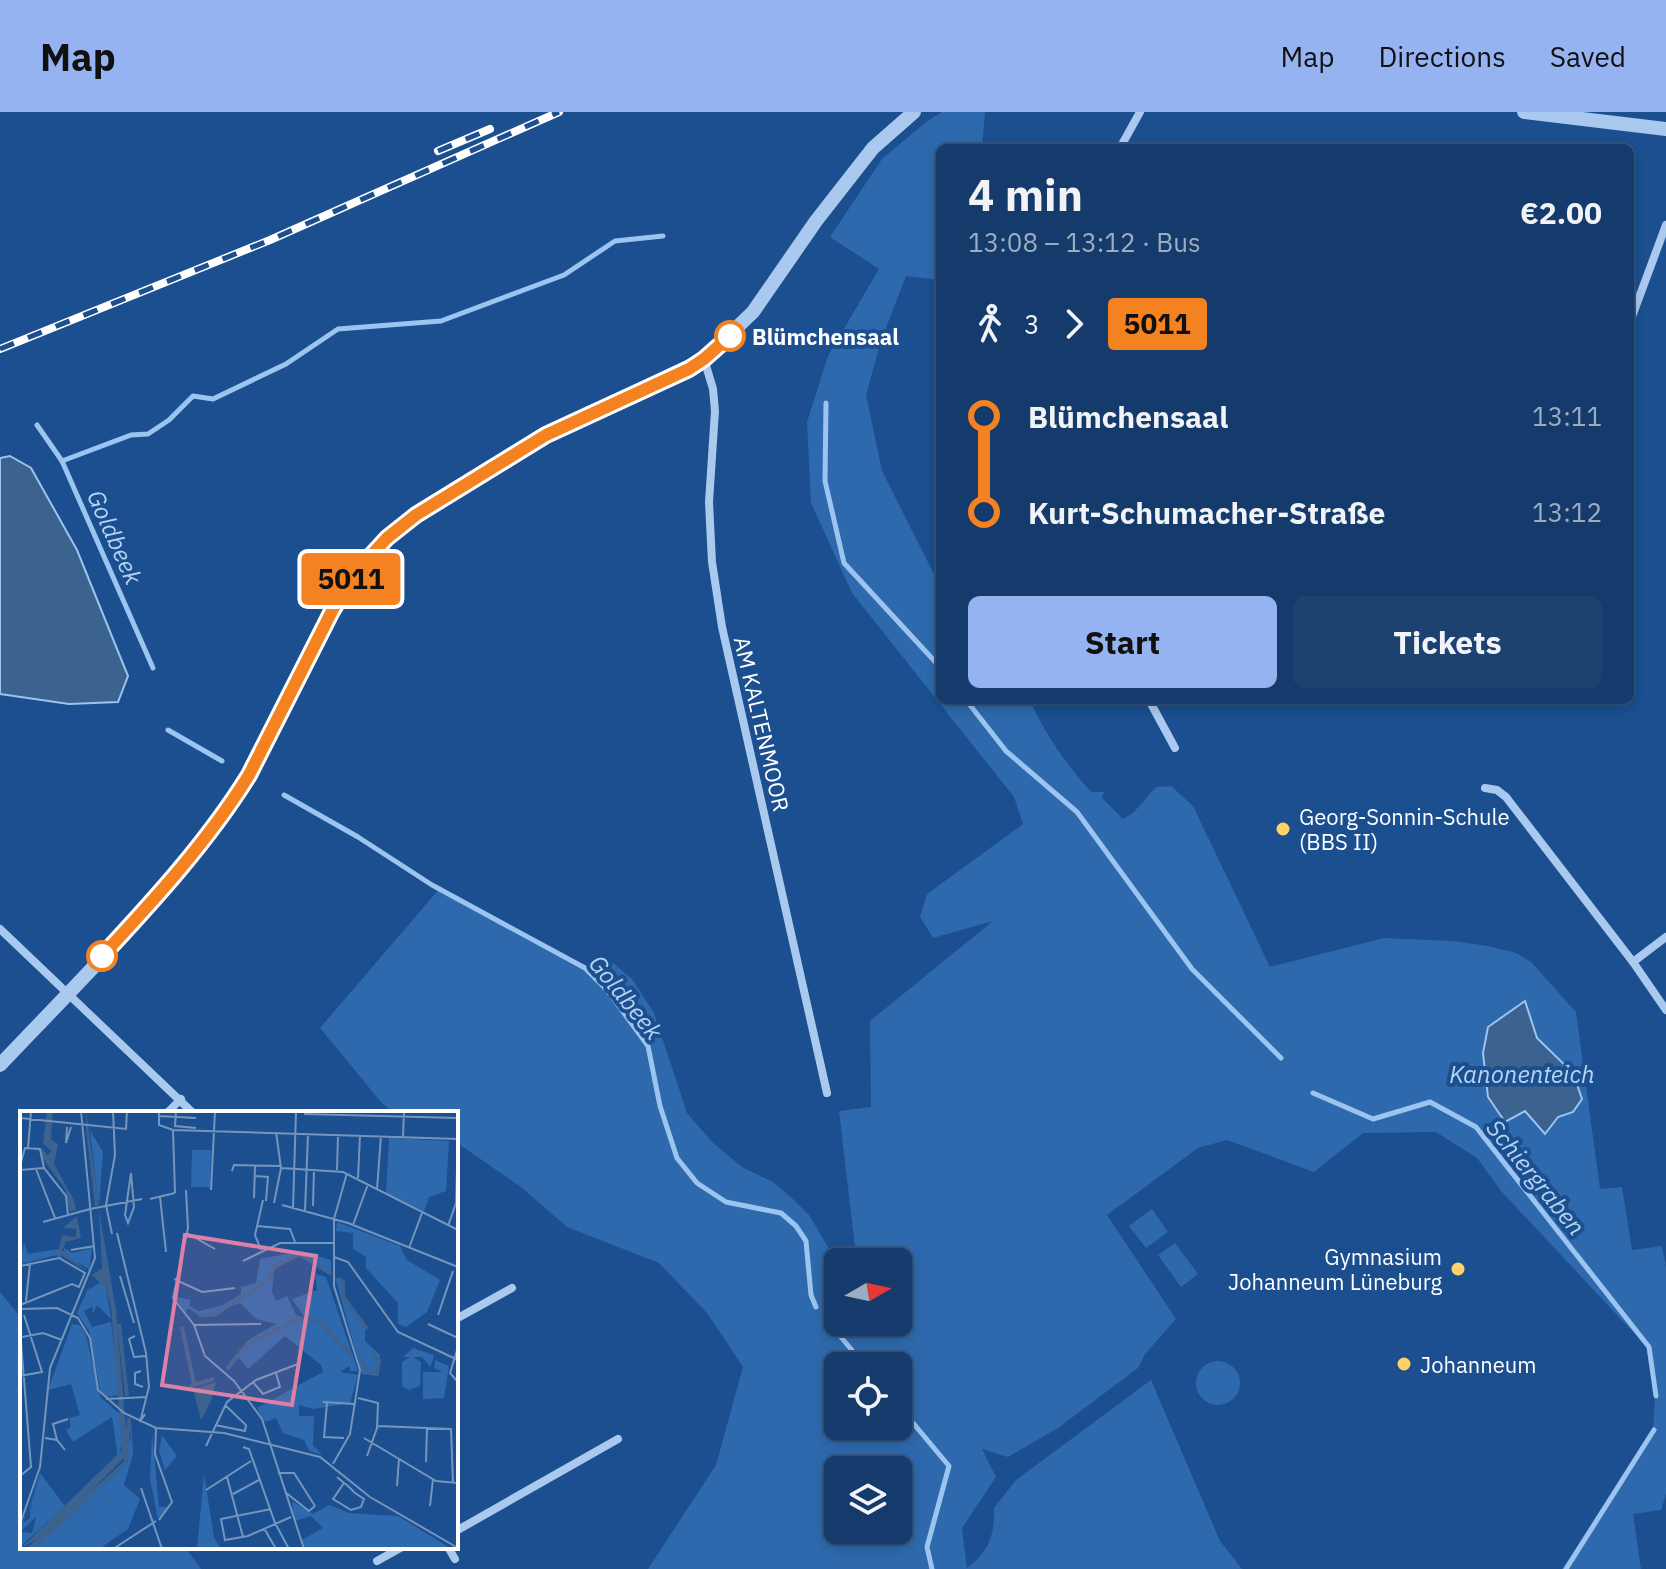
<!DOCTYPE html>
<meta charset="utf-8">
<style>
body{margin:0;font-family:"IBM Plex Sans",sans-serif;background:#1d4271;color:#f1f3f6;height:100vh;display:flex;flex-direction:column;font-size:30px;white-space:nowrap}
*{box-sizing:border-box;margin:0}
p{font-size:26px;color:#9dadc1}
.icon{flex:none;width:44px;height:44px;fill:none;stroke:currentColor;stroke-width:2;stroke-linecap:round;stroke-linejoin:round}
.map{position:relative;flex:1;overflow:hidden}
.details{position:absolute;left:936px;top:32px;width:698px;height:560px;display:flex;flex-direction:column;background:#143b6b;border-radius:12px;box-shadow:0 4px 12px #0003,0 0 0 2px #33557e}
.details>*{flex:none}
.badge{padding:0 16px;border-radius:6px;font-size:28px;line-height:52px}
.needle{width:52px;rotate:81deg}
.tools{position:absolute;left:824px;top:1136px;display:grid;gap:16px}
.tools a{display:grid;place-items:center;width:88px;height:88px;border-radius:12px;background:#143b6b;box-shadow:0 4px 12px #0003,0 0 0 2px #33557e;font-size:40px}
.map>.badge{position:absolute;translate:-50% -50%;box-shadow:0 0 0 4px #fff}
.legs{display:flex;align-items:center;gap:12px;height:88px;padding:0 32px;font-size:26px}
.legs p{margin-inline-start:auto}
.headline{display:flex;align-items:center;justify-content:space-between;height:136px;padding:0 32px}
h1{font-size:44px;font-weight:700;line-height:60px}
.primary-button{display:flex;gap:16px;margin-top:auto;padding:16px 32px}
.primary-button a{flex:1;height:92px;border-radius:12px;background:#95b2f1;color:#111;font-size:32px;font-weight:700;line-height:92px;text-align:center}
.primary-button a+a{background:#1d4271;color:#f1f3f6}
ul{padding:0 32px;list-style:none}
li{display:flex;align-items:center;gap:28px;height:96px;font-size:30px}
li i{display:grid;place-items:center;width:12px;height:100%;margin:0 10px;background:currentColor}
li i::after{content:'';width:20px;height:20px;margin:-10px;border:6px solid;border-radius:50%;background:#143b6b}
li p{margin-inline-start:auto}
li:first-child i{background:linear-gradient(#0000 50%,currentColor 0)}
li:last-child i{background:linear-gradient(currentColor 50%,#0000 0)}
header{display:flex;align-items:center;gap:48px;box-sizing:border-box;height:112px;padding:0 40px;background:#95b2f1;color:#111}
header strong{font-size:38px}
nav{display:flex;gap:44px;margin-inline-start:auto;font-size:28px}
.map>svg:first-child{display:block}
.green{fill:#2e69ad;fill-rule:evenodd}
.water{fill:#3c6290;stroke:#9cc4f0;stroke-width:2}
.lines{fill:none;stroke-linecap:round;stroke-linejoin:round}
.stream{stroke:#9cc4f0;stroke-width:5}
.minor{stroke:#a9c9ee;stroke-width:8}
.tertiary{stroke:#a9c9ee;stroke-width:14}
.rail-casing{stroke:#fff;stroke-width:8}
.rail{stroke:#1b4f8f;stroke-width:5;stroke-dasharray:15;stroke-linecap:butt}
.line-1-casing{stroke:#fff;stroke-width:18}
.line-1{stroke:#f58220;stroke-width:12}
.stop-1-dot{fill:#fff;stroke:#f58220;stroke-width:4}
.poi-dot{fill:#ffd166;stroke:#1b4f8f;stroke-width:3}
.labels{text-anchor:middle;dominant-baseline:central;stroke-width:8;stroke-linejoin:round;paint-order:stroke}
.stop-label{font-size:22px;font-weight:bold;fill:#fff;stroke:#1b4f8f;text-anchor:start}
.street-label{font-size:22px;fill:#fff;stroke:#1b4f8f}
.poi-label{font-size:22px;fill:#fff;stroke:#1b4f8f;text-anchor:start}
.water-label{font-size:24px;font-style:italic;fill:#b5d3f5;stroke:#1b4f8f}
.inset-river{fill:none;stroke:#3c6290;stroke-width:4}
.inset-road{fill:none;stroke:#7695bc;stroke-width:2}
.view{fill:#dd80a5;fill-opacity:0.15;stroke:#dd80a5;stroke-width:4}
.inset-edge{fill:none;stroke:#fff;stroke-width:4}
</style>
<header>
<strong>Map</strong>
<nav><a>Map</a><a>Directions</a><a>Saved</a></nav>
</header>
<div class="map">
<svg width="1666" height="1457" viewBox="0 0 1666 1457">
<rect width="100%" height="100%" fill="#1b4f8f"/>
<g class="green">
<path d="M942 0H985L982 36H940V168L906 164 881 229 866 283 882 359 940 474V588H1030C1044 621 1067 653 1091 680H1104L1102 686 1123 707 1133 701 1156 675 1171 674 1193 694 1270 855 1384 826 1452 829 1488 834 1516 841 1531 850 1576 900 1600 1077 1622 1075 1632 1138 1662 1134 1666 1155V1382L1661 1398 1633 1402 1641 1457H1562L1653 1318 1655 1284 1647 1235 1501 1079 1477 1046 1436 1020 1363 1021 1314 1060 1227 1028 1198 1036 1107 1103 1176 1207 1145 1242 1138 1256 1058 1316 1008 1345 982 1337 996 1365 962 1416 967 1456C989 1440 995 1422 994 1396L1016 1368 1151 1268 1220 1429 1242 1457H648L716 1353 743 1255 707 1201 659 1151 567 1115 521 1075 456 1030V1001H394L381 990 320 916 440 776 520 822 583 854 606 845 632 867 654 901 687 1001 712 1030 742 1055 773 1070 794 1088 809 1103 832 1142 855 1135 839 999 871 995 870 909 993 809 933 826 920 805 927 782 1023 712 1014 685 852 481 811 391 807 310 828 244 879 157 830 125 882 47 926 10ZM838 1150H898V1210H838ZM838 1254H898V1314H838ZM838 1358H898V1418H838Z"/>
<path d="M1152 1097 1168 1120 1146 1136 1129 1114Z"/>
<path d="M1175 1131 1198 1162 1181 1175 1158 1143Z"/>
<path d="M0 1180 22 1207V1435H185L201 1457H0Z"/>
<circle cx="1218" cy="1271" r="22"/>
</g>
<g class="water">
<path d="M10 344 31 356 77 438 128 564 118 590 69 592 0 582V346Z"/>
<path d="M1525 889 1537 926 1573 961 1582 987 1573 1000 1558 1005 1545 1022 1525 999 1505 1010 1488 985 1483 941 1488 915Z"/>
</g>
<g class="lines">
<g class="stream">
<path d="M826 291 825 369 844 451 940 555"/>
<path d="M37 313 62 349 153 556"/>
<path d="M62 349 131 323 148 322 169 308 193 284 213 287 286 252 338 217 441 209 564 163 615 129 663 124"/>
<path d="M966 588 1006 639 1077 700 1192 857 1281 946"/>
<path d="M168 618 222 649"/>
<path d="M284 683 358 725 432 773 585 856 608 879 648 934 660 994 677 1046 697 1071 726 1090 781 1101 796 1114 806 1129 811 1183 816 1195"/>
<path d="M1313 981 1373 1007 1430 990 1476 1015 1649 1235 1656 1284"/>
<path d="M836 1219 865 1254"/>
<path d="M898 1293 949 1354 927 1435 932 1457"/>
<path d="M1566 1457 1654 1318"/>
</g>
<g class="minor">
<path d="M1120 36 1140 0"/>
<path d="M1630 210 1666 113"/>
<path d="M704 247 713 277 715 299 709 390 712 450 722 515 827 981"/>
<path d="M1149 588 1175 636"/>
<path d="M1485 676 1497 678 1506 685 1633 850 1666 898"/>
<path d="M0 817 193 1001"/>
<path d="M1633 850 1666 825"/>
<path d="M167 1001 181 987"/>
<path d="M456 1207 512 1176"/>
<path d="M456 1419 618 1327"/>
<path d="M448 1435 455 1447"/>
<path d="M377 1449 402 1435"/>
</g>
<g class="tertiary">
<path d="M1524 0 1666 17"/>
<path d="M0 953C86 862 183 769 249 663L332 499 355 461 387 426 416 403 546 323 704 247 753 200 816 109 873 36 914 0"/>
</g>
<defs>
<g id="rail">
<path d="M438 39 490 17"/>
<path d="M0 237 270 128 559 0"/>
</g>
</defs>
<use href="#rail" class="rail-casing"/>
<use href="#rail" class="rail"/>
</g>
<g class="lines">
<defs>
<path id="line-1" d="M102 844C155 787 208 729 249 663L332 499 355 461 387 426 416 403 546 323 689 257 704 247 730 224"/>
</defs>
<use href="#line-1" class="line-1-casing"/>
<use href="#line-1" class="line-1"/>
</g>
<g class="stop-1-dot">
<circle cx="730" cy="224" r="14"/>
<circle cx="102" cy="844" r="14"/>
</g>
<g class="poi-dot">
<circle cx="1283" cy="717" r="8"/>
<circle cx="1458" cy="1157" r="8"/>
<circle cx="1404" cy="1252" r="8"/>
</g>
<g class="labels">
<g class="stop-label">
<text x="752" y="224">Blümchensaal</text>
</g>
<g class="street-label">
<text transform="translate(762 612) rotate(77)">AM KALTENMOOR</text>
</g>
<g class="poi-label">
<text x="1299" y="704">Georg-Sonnin-Schule<tspan x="1299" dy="25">(BBS II)</tspan></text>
<text x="1442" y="1144" text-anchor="end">Gymnasium<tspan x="1442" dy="25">Johanneum Lüneburg</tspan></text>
<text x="1420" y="1252">Johanneum</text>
</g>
<g class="water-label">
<text transform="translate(115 425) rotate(66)">Goldbeek</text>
<text transform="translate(626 885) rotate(51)">Goldbeek</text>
<text x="1522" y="962">Kanonenteich</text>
<text transform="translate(1536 1065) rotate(51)">Schiergraben</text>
</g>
</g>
<g transform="translate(20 999)">
<rect width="438" height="438" fill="#1b4f8f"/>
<path d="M70 19 83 41 79 94 76 72ZM369 27 429 30 426 80 409 86 404 100 366 82ZM172 39H191L190 76H171ZM317 111 380 135 387 149 420 169 407 201 386 216 378 213V192L346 157V146L333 138V122L316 120ZM4 131 8 143 38 138 44 151 37 144 0 153ZM43 136 52 142 72 137 69 158 47 146ZM281 140 311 149V165L276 143 254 159 252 181 256 190 267 185 276 204 285 207 272 188 297 179 295 163 306 166 338 260H330V255L320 261 338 264 330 292 293 298 279 294V305H294L293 334 302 344 289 340 284 329 263 322 256 307 245 311 237 297 303 261 301 254 265 225 228 258 217 245 228 229 256 213 236 208 220 192 181 206 168 197 165 201 154 185 171 189 169 195 179 200 203 194 221 183V176L236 172 240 148ZM74 165 68 179 81 171 86 177 91 208 77 194 73 203 72 196 64 200 72 216 91 211 100 284 87 286 80 279 69 220 57 202ZM315 166 323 171 322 187 345 216V230L360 244 358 265 342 263ZM52 213 60 214 66 224 80 286 101 304 104 326 98 347 92 306 53 331 46 319 51 316 49 307 60 304 51 273 28 279ZM393 237 414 244 413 249 410 256 402 246H393L401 251 400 275 389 279 382 275V251L390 246H383ZM415 249 429 255 424 287 403 288V261H422L414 257ZM109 308 111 309 113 343 104 374 120 388 108 418 79 438H6L104 351 111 326ZM132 321 139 396H150L138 408 130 368ZM142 324 157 345 145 359 139 340ZM20 362 45 395 1 435 2 421 12 422 16 406 0 421V416L8 397 3 412 10 407V393L13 402 11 392ZM184 363 194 426 201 438H177ZM272 390 293 403 309 394 329 402 378 405 432 438H285L280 430 303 417 291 405 274 410Z" fill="#2e69ad"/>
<path d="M27 0H33L31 28 38 33 34 53 54 89 56 99 50 101 45 78 21 45 22 37 27 44 32 40 23 33ZM66 0 79 94 75 95 66 19ZM79 99 96 199 108 343 32 419 0 438 102 339 91 196 86 177 72 164 82 157ZM57 105 61 127 46 131 42 139 68 161 38 142 42 124 56 126V118L43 117ZM196 271 191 290 181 309 173 278Z" fill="#3c6290"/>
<path class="inset-river" d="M283 144 311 163M318 167 323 171V186L347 218M248 170 254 156 280 143M179 204H194L245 172M99 213 107 285M162 216 174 273M263 216 277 208 300 211 332 245M340 247 347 260 357 262 359 249 353 244M207 258 227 233 261 217M170 275 194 268M12 438 106 351 109 307"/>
<path class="inset-road" d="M139 0V14L153 19 438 28M156 0 155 15 176 17M284 3 438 7M139 5 176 7M0 7 106 18 107 0M47 16 46 32 51 16M153 19 155 82M383 26 384 0M8 37 11 0M0 55 5 37 20 38 24 57 46 85 48 105M261 57 323 61 438 119M16 58 35 107M0 59 24 57M317 59 318 23M212 60 214 54 261 55M111 62 114 96 108 112 105 104ZM235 65 248 66 246 90M338 67 340 24M357 78 361 25M166 79 168 117 153 187 174 214 185 245 214 270 242 308 284 438M191 79 195 0M140 86 146 141M234 87 235 55M130 88 155 82M254 92 261 57 256 21M262 94 328 112 438 156M293 95 294 58M273 97 276 0M70 98 122 88M285 100 288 23M314 108 327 62M23 111 70 98M333 114 348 73M237 115 270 118 275 131M428 115 436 92 438 23M97 122 126 242 129 276 120 311 125 303M167 122 195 138M92 123 86 94 95 44 93 0M389 137 402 102M51 139 75 135M241 139 235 124 243 89M314 146 328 151 378 221 438 249M223 150 260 132H314M0 155 39 147 65 162 59 176 52 173 0 194M100 165 114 212M154 168 182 181 215 177M6 190 10 153M0 198 37 197 58 207 70 227 78 279 104 302 136 317 204 322 300 346 350 386 438 437M418 204 433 160M408 213 438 227M174 214 241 213M0 218 11 356 0 365M115 225 109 228 114 246 126 245M2 226 23 222 42 229M438 236 430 262 438 271M121 260 115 262V273L123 276M0 265 22 261 4 204M233 271 243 283 260 276 256 262M338 287 358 292 357 317 347 345M86 288 127 286M303 291 334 293M307 292 304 326 324 327M195 314 225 320 226 314 205 294M358 315 431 318 433 372M136 317 135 343 152 391 139 409M25 327 37 329 45 339M344 327 416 370 438 372M37 329 33 313 48 308M186 335 207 291 236 269 278 253M223 336 229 338 255 412 269 438M406 351 407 316M313 353 330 323 340 259 314 175V108M258 362H274L295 395M207 366 223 426M317 366 324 372 327 374 335 382 344 388 341 396 331 399 313 388 324 372M377 375 379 348M121 377 142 438M186 379 231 350M265 381 289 400 295 395M213 383 239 369M410 395 413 368M251 398 201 408 205 429 228 425 271 406M0 413 20 356 30 257 75 147 61 0M244 417 256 438M93 438 136 410"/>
<path class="view" d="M165 124 296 145 272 294 142 274Z"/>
<rect width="438" height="438" class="inset-edge"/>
</g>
</svg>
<div class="tools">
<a><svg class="needle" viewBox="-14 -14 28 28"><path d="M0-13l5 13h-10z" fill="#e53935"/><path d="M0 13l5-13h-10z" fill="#9dadc1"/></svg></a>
<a><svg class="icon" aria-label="locate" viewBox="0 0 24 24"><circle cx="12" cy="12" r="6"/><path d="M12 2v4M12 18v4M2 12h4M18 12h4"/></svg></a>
<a><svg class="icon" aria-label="layers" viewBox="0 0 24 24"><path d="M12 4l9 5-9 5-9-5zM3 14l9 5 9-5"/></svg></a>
</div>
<b class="badge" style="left:351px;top:467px;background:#f58220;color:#111">5011</b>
<section class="details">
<div class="headline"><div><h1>4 min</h1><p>13:08 – 13:12 · Bus</p></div><b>€2.00</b></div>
<div class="legs"><svg class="icon" aria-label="walk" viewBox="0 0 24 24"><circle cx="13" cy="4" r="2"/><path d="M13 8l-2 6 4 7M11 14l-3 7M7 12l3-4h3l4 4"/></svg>3<svg class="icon" aria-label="forward" viewBox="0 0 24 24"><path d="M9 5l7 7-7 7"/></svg><b class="badge" style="background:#f58220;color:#111">5011</b></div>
<ul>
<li><i style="color:#f58220"></i><b>Blümchensaal</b><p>13:11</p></li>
<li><i style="color:#f58220"></i><b>Kurt-Schumacher-Straße</b><p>13:12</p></li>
</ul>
<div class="primary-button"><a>Start</a><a>Tickets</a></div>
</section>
</div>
